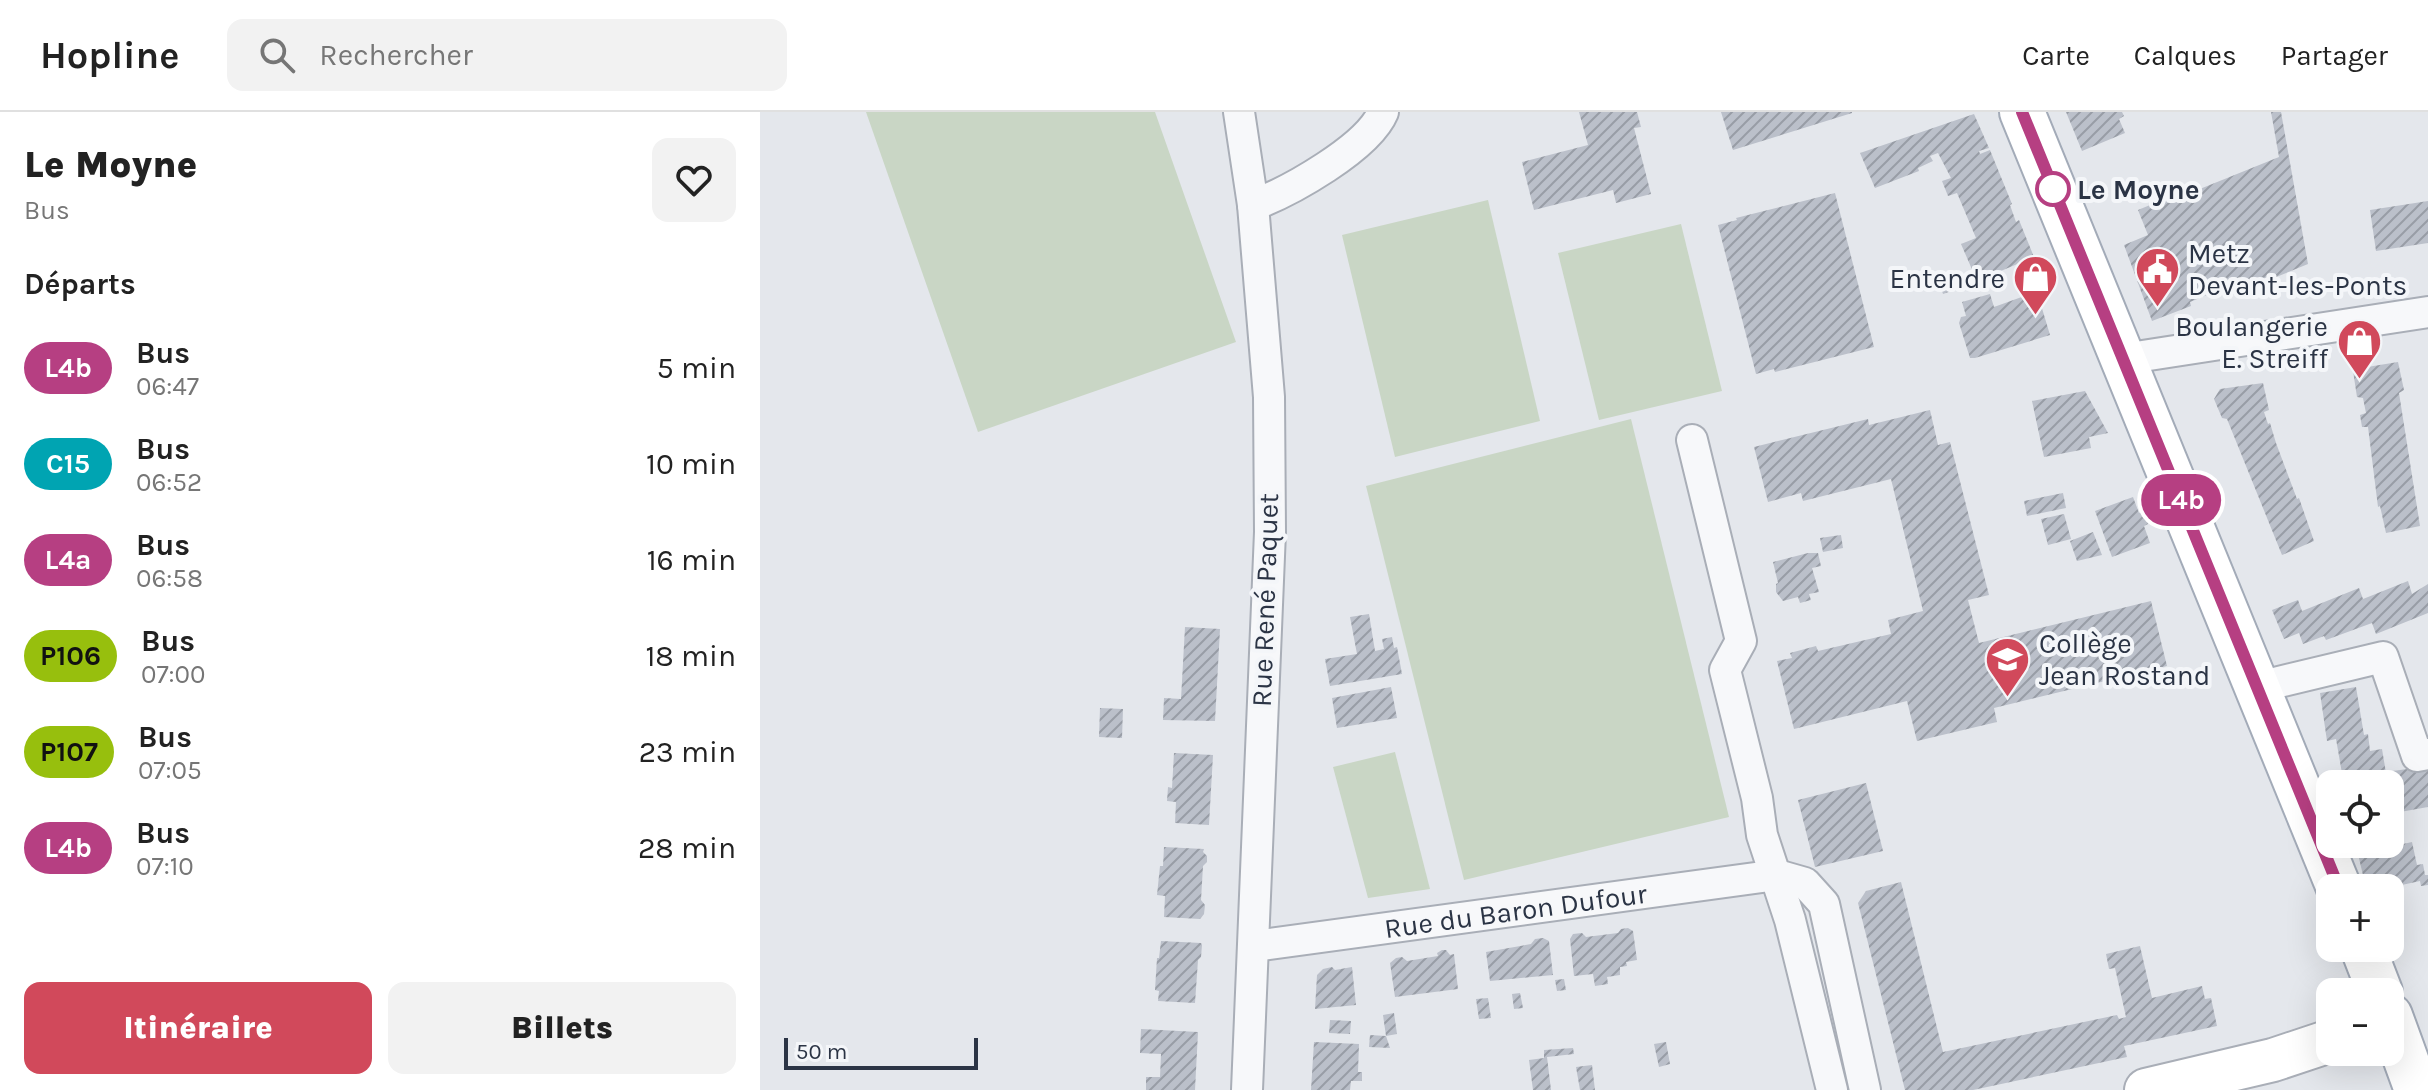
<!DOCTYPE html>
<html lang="fr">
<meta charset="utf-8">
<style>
body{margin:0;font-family:Karla,sans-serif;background:#f2f2f2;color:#222;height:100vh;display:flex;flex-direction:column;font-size:30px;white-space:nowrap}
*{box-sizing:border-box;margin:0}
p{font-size:26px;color:#767676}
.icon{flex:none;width:44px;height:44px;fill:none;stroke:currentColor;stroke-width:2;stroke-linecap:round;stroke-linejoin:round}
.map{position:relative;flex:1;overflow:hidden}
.sheet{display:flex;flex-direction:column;background:#fff;width:760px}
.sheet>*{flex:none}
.badge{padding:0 16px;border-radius:26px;font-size:28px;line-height:52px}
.tools{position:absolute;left:1556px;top:658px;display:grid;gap:16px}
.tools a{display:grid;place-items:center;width:88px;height:88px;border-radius:16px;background:#fff;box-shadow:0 8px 32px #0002;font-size:40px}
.scale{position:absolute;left:24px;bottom:20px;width:194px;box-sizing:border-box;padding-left:8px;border:4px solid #2b3445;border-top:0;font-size:22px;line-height:28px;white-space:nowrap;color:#2b3445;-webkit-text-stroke:6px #f4f6f9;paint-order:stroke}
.map>.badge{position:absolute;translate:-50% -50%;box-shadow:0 0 0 4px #fff}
h2{padding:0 24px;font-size:30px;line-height:72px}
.round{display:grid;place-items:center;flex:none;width:84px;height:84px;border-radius:16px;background:#f2f2f2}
.summary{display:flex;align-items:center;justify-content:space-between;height:136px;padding:0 24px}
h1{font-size:38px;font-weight:800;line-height:60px}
.action{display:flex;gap:16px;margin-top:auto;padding:16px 24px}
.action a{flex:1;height:92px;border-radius:16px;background:#d1495b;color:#fff;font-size:32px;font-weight:800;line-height:92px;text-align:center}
.action a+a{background:#f2f2f2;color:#222}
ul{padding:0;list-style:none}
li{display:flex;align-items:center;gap:24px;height:96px;padding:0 24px}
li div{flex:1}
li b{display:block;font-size:30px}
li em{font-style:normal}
li .badge{min-width:88px;font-weight:700;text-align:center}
header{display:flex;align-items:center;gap:48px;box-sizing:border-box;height:112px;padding:0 40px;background:#fff;border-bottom:2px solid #e0e0e0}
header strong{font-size:38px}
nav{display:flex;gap:44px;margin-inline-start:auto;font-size:28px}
.search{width:560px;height:72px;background:#f2f2f2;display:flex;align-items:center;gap:20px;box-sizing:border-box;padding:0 28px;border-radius:16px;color:#767676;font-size:30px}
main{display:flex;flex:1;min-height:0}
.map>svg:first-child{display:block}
.pitch{fill:#c9d6c5}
.building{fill:url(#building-hatch)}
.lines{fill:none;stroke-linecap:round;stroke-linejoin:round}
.minor-casing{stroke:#a9aeb7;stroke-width:34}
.secondary-casing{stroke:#a9aeb7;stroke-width:46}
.primary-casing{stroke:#a3abb8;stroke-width:48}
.minor{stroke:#f7f8fa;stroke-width:30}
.secondary{stroke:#fff;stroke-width:42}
.primary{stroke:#fff;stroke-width:44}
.line-casing{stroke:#fff;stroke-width:18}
.line{stroke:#b63f82;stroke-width:12}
.stop-dot{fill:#fff;stroke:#b63f82;stroke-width:4}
.labels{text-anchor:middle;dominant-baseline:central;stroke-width:8;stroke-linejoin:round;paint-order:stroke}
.stop-label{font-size:28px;font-weight:bold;fill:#2b3445;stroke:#f4f6f9;text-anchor:start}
.poi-label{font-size:28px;fill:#2b3445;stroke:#f4f6f9;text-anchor:start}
.street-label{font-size:28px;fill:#2b3445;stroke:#f4f6f9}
</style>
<header>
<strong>Hopline</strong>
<div class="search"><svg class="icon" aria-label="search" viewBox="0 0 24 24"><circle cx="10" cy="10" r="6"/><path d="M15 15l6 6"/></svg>Rechercher</div>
<nav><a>Carte</a><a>Calques</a><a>Partager</a></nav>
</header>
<main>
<section class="sheet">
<div class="summary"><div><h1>Le Moyne</h1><p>Bus</p></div><a class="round"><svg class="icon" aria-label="heart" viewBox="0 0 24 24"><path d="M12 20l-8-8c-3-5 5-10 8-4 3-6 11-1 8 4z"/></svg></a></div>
<h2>Départs</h2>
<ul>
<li><span class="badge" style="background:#b63f82;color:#fff">L4b</span><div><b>Bus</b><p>06:47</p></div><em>5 min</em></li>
<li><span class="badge" style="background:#00a4b2;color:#fff">C15</span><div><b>Bus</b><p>06:52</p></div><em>10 min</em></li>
<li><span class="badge" style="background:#b63f82;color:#fff">L4a</span><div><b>Bus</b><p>06:58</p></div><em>16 min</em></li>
<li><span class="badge" style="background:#97bf0d;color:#111">P106</span><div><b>Bus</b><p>07:00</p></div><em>18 min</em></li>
<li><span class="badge" style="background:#97bf0d;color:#111">P107</span><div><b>Bus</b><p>07:05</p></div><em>23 min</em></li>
<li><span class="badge" style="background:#b63f82;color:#fff">L4b</span><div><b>Bus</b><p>07:10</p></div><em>28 min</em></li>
</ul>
<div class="action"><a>Itinéraire</a><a>Billets</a></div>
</section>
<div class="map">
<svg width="1668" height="978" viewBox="0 0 1668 978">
<defs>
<pattern id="building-hatch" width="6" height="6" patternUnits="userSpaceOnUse" patternTransform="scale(2)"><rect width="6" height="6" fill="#bbc0ca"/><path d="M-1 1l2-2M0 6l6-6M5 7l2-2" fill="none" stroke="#989da6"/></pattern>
</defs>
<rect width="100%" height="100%" fill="#e4e7ec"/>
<g class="pitch">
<path d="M106 0H395L476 230 218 320Z"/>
<path d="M728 88 780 309 635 345 582 123Z"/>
<path d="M921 112 962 279 839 308 798 141Z"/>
<path d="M871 307 969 705 704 768 606 374Z"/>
<path d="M635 640 670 777 608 786 573 655Z"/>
</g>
<g class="building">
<path d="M819 0H877L881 15 874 16 891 82 856 91 853 78 774 98 762 50 828 33Z"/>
<path d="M961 0H1092V1L973 38Z"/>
<path d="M1306 0H1362L1364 4 1359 7 1365 21 1322 39Z"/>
<path d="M1511 0H1521L1548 152 1467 185 1464 176 1430 190 1431 194 1392 209 1364 133 1388 123 1378 98 1424 79 1425 83 1519 45Z"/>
<path d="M1214 2 1229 36 1219 39 1220 42 1230 38 1252 92 1250 93 1256 110 1259 108 1274 145 1217 169 1201 132 1216 126 1197 81 1188 84 1182 69 1191 66 1178 41 1170 44 1173 49 1158 56 1159 59 1115 76 1100 41Z"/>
<path d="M1075 81 1114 235 1015 260 1014 257 996 262 958 113 977 108 976 106Z"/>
<path d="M1668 89V131L1616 139 1610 98Z"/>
<path d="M1192 169 1194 178 1183 182 1180 173Z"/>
<path d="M1230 182 1234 195 1270 182V184L1278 183 1290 223 1215 246H1210L1199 211 1201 205 1206 204 1202 190Z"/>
<path d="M1638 250 1644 278 1639 281 1660 414 1626 421 1620 394 1618 395 1608 315H1602L1600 303 1606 301 1603 286 1597 285 1593 259 1595 257Z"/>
<path d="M1503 271 1509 298 1504 300 1508 312 1510 311 1516 331 1537 387 1539 386 1554 429 1522 443 1467 307 1462 306 1454 287 1460 277Z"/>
<path d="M1325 279 1348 321 1329 325 1331 336 1284 345 1272 289Z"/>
<path d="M1170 298 1178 333 1190 330 1229 483 1208 488 1219 531 1391 489 1407 554 1234 596 1237 610 1157 629 1147 589 1034 617 1017 549 1032 546 1030 541 1056 534 1058 539 1131 522 1128 508 1163 499 1131 367 1043 389 1041 381 1008 390 994 335 1108 307 1109 313Z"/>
<path d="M1303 381 1306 396 1267 404 1264 389Z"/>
<path d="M1373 385 1379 401 1383 399 1388 412 1384 414 1390 431 1352 445 1335 399Z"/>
<path d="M1304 402 1311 427 1288 433 1281 407Z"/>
<path d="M1333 420 1342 443 1317 449 1310 429Z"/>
<path d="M1081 423 1083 436 1063 440 1060 426Z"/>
<path d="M1048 441H1058L1061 454 1052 456 1059 480 1049 482 1051 488 1040 491 1038 485 1023 489 1016 480V472L1018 471 1013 450Z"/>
<path d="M1648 469 1652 482 1668 472V501L1616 522 1612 511 1566 528 1564 524 1543 532 1539 521 1524 527 1512 498 1538 488 1542 499 1599 476 1603 487Z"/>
<path d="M609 502 615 539 624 537 622 527 632 525 634 536 637 535 642 562 570 574 565 547 597 542 590 505Z"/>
<path d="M425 515 460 517 455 609 403 608 404 586 421 587Z"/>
<path d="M631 575 637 606 577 616 572 586Z"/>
<path d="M1596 575 1604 623 1608 622 1610 639 1622 637 1626 661 1615 663 1617 672H1570V694L1561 671 1583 667 1576 627 1567 629 1560 581Z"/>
<path d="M340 596 363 597 362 626 339 625Z"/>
<path d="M414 641 453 643 449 713 415 711 416 690 407 689 408 675 412 676Z"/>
<path d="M1668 654V695L1640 700 1633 659Z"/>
<path d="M1106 671 1123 739 1055 755 1038 688Z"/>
<path d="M1652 730 1657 753 1663 752 1665 763H1668V773L1661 774 1660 769 1628 776H1606L1598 742Z"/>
<path d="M404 735 444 737 443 740 447 744V750L443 754 441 788 445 793 444 802 440 807 404 805 405 784 397 783 400 754H403Z"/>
<path d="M1141 770 1183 940 1357 903 1359 907 1366 905 1355 856 1349 857 1346 842 1380 834 1392 886 1442 874 1445 887 1451 886 1457 914 1364 934 1367 945 1213 978H1145L1098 791 1106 779Z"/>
<path d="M868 816 873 819 877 848 866 850 867 854 860 855V863L847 865 848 872 835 874 833 862 814 864 810 827 813 822 822 821 826 825 858 821 861 817Z"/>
<path d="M783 826 789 829 793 863 730 869 726 840 771 832 775 827Z"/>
<path d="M401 829 441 831 442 833 441 845 438 848 435 891 398 889 399 879 395 878 397 846H399Z"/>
<path d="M682 838H686L690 843 694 842 698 877 635 885 630 851 636 846 642 845 647 849 678 844 677 841Z"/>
<path d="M572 855 575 858 592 855 596 893 555 897 557 863 563 857Z"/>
<path d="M804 867 806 878 797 879 795 868Z"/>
<path d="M760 881 763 896 754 897 752 882Z"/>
<path d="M728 886 731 906 719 907 716 887Z"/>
<path d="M634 901 637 922 626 924 623 903Z"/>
<path d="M570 908 591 909 590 922 569 921Z"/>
<path d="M381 917 438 920 435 978H386V965H400L401 942 380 941Z"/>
<path d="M610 923 626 924 630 936 609 935Z"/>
<path d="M554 930 599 932 598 960H602V969H591L590 978H551Z"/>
<path d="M906 930 910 952 899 955 894 932Z"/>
<path d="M813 936 814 942 787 945 791 978H773L769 948 784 946V938Z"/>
<path d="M832 953 835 978H820L816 955Z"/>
</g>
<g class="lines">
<defs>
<g id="minor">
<path d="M479 0 493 93 509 285 510 420 487 978"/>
<path d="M493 93C529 80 608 36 623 0"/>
<path d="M1363 247 1668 200"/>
<path d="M932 328 981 529 965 558 997 686 1002 723 1030 808 1072 978"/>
<path d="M1498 575 1623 545 1657 644 1668 642"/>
<path id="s1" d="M494 834 1017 763 1045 771 1064 792 1105 978"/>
</g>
<path id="secondary" d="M1386 978 1513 948 1570 929"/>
<g id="primary">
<path d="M1262 0 1579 776"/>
<path d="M1603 836 1620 880"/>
<path d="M1630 904 1657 978"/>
</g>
</defs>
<use href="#minor" class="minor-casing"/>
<use href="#secondary" class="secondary-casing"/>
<use href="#primary" class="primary-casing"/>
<use href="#minor" class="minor"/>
<use href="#secondary" class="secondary"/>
<use href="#primary" class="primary"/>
</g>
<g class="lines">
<defs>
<path id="line" d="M1262 0 1579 776"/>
</defs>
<use href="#line" class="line-casing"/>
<use href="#line" class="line"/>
</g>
<defs>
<symbol id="civic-pin" viewBox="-11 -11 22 30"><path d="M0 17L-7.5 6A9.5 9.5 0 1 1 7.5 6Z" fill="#d1495b" stroke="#f4f6f9"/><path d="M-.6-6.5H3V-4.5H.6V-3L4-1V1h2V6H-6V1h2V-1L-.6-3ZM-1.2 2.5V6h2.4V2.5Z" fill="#fff"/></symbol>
<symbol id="shop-pin" viewBox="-11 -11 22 30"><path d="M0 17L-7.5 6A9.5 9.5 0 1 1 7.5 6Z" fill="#d1495b" stroke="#f4f6f9"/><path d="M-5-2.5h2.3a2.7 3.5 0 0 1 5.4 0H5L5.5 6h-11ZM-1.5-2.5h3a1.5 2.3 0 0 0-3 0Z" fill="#fff"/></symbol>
<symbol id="school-pin" viewBox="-11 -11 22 30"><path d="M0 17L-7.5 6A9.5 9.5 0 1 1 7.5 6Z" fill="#d1495b" stroke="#f4f6f9"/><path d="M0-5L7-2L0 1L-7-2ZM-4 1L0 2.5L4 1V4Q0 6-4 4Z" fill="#fff"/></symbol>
</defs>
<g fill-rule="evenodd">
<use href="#civic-pin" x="1372" y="132" width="51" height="69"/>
<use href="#shop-pin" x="1250" y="140" width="51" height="69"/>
<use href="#shop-pin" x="1574" y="204" width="51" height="69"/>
<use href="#school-pin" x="1222" y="522" width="51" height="69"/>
</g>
<circle class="stop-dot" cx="1293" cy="77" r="16"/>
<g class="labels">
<g class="stop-label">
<text x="1317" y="77">Le Moyne</text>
</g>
<g class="poi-label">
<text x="1428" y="141">Metz<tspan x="1428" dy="32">Devant-les-Ponts</tspan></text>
<text x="1245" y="166" text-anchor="end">Entendre</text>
<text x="1568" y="214" text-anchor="end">Boulangerie<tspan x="1568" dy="32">E. Streiff</tspan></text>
<text x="1279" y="531">Collège<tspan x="1279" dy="32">Jean Rostand</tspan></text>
</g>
<g class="street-label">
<text transform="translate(505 488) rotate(-88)">Rue René Paquet</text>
<text stroke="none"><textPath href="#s1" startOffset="264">Rue du Baron Dufour</textPath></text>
</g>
</g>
</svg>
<div class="tools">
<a><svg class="icon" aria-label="locate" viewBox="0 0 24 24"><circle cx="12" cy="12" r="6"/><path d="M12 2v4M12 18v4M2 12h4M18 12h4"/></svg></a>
<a>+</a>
<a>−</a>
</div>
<div class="scale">50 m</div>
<b class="badge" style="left:1421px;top:388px;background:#b63f82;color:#fff">L4b</b>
</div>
</main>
